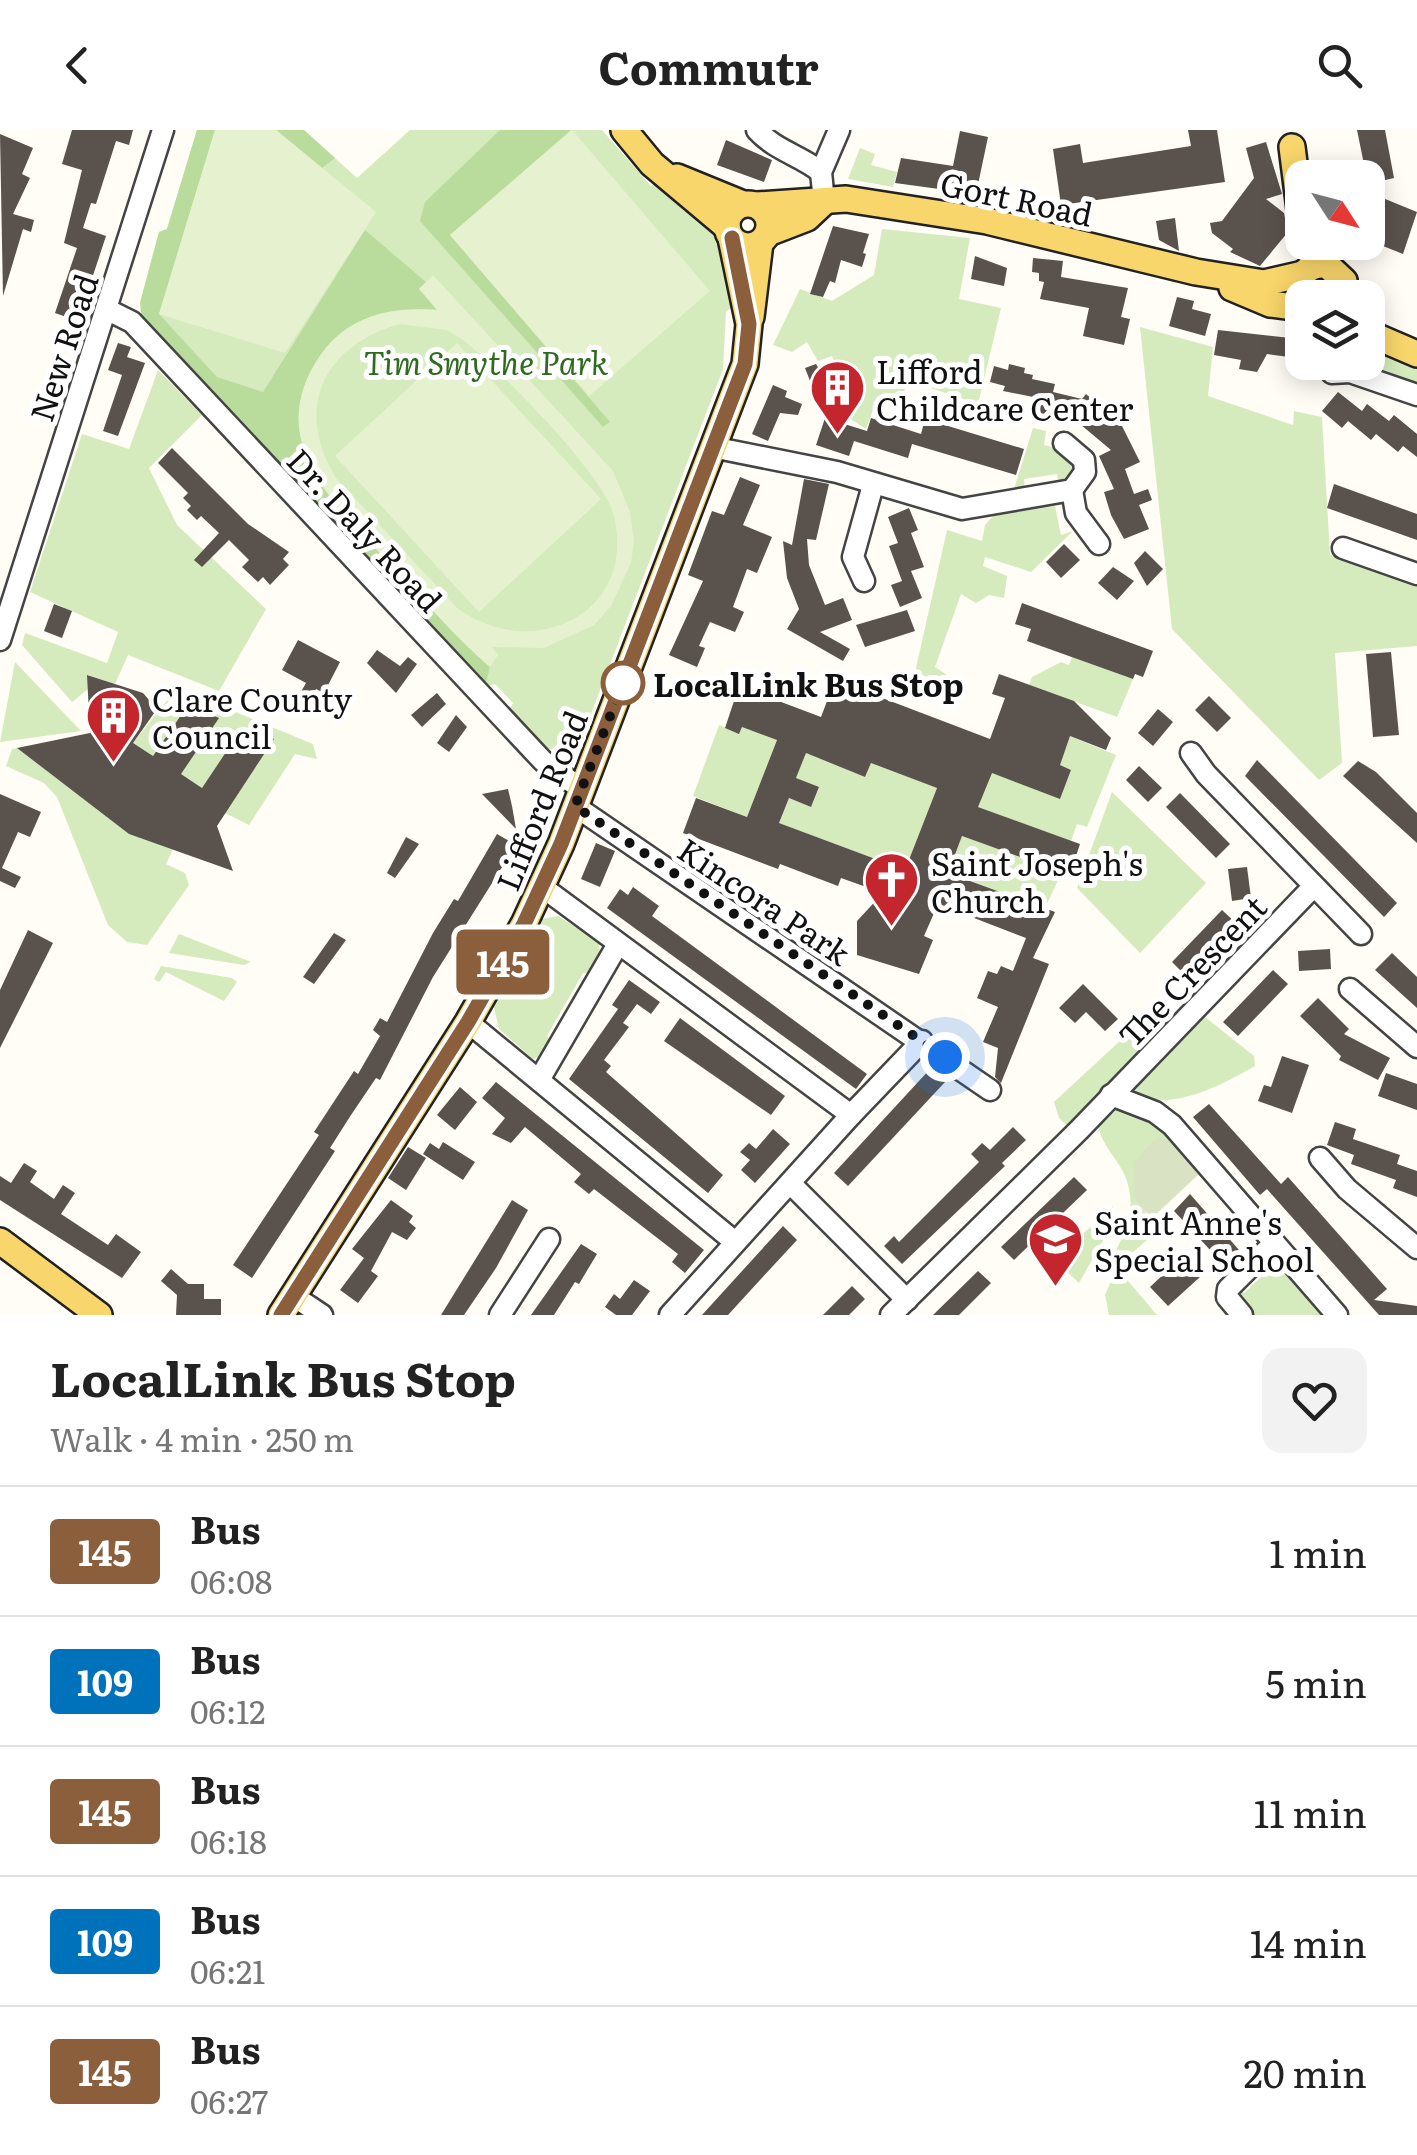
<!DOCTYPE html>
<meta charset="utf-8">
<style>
body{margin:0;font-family:Literata,serif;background:#f2f2f2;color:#222;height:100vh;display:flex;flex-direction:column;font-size:38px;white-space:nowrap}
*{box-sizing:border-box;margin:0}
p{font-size:32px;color:#767676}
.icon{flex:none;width:55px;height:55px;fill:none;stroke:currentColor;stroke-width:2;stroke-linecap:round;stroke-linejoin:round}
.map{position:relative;height:1185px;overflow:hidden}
.details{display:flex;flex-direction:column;background:#fff;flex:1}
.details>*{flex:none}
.badge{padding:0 20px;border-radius:8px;font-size:35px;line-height:65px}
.needle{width:65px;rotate:126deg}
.fabs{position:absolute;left:1285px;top:30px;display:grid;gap:20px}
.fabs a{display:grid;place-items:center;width:100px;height:100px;border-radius:20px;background:#fff;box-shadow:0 5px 25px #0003;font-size:50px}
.you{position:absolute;width:50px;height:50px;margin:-25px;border:8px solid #fff;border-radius:50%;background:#1a73e8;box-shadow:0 0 0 15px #1a73e833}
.map>.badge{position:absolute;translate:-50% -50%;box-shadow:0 0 0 5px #fff}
.round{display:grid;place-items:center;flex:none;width:105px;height:105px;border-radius:20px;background:#f2f2f2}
.summary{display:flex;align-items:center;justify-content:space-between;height:170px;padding:0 50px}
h1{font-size:48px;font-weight:700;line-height:75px}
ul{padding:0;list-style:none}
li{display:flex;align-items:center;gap:30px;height:130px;padding:0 50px;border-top:2px solid #e0e0e0}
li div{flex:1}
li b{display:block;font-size:38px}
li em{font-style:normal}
li .badge{min-width:110px;font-weight:700;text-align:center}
header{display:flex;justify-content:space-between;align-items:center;height:130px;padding:0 50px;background:#fff;font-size:45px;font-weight:700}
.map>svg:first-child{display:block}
.green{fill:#d5ebbd}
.forest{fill:#b9dc9c}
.cemetery{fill:#d9e3c4}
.pitch{fill:#e6f2cf;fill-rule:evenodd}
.building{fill:#5a524d;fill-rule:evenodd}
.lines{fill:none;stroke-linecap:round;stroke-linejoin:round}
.minor-casing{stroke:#444;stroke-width:25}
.major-casing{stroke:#222;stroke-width:30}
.minor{stroke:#fff;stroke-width:20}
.major{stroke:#f9d66b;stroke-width:25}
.line-casing{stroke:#fff;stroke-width:22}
.line{stroke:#8b5e3c;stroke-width:15}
.walk{stroke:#111;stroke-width:10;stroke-dasharray:0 18}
.stop-dot{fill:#fff;stroke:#8b5e3c;stroke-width:5}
.labels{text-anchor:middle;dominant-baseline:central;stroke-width:10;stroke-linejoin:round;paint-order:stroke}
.street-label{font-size:32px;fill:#111;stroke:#fff}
.park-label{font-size:32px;font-style:italic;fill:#2f6b1f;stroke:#fff}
.poi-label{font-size:32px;fill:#111;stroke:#fff;text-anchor:start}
.stop-label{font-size:32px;font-weight:bold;fill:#111;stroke:#fff;text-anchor:start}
</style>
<header><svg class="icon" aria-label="back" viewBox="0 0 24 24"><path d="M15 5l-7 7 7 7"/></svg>Commutr<svg class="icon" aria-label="search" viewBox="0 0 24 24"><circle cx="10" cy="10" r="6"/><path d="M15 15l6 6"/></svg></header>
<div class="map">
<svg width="1417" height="1185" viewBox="0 0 1417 1185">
<rect width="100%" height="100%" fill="#fffdf5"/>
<g class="green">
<path d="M197 0H304L357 48 410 0H602L651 56 658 50C714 100 721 99 733 176L726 182 723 239 581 610 566 620 545 619 509 581 513 573 495 554 485 557 140 173 159 102 167 99Z"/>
<path d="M860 18 875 24 871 35 897 42 893 57 848 49Z"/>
<path d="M882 99 970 108 959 169 1001 178 978 274 907 250 900 278 877 269 866 299 834 278 844 267 832 226 818 231 807 212 792 222 773 215 800 159 832 171 874 145Z"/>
<path d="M1140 197 1213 217 1208 266 1293 295 1294 281 1322 287 1330 425 1417 455V516L1335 523 1342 633 1319 650 1172 499Z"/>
<path d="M1368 219 1417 237V257L1344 233 1368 232Z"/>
<path d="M158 240 202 285 149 338 177 395 266 479 219 561 128 525 115 554 88 545V559L72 572 22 515 25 503 107 533 118 502 30 462 82 304 129 319Z"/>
<path d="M1033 298 1046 301 1044 315 1065 320 1076 339 1068 352 1059 353 1057 344 1024 349 1025 359 1013 362Z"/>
<path d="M1055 376 1061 405 1073 401 1031 442 985 427 983 436 1007 446 1004 468 989 465 976 473 961 464 935 537 947 545 946 552 914 547 947 400 982 411 985 395 994 385Z"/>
<path d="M1072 527 1133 549 1117 587 1029 555 1032 547 1061 532 1069 535Z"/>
<path d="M15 532 81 601 0 612Z"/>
<path d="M177 558 313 614 317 629 295 624 249 695 225 683 274 609 242 598 202 658 181 644 218 588 188 576 153 626 133 613Z"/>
<path d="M719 595 739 603 742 597 777 610 747 687 693 666Z"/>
<path d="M1045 596 1116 625 1087 697 1077 694 1071 711 978 677 987 641 1060 668 1071 640 1060 635Z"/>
<path d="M17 618 129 704 173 719 166 734 185 743 189 755 147 815 127 812 108 795 57 667 44 653 6 636 12 619Z"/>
<path d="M806 623 865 647 871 633 937 658 905 740 779 693 789 668 811 677 819 658 796 648Z"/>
<path d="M1112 662 1206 753 1140 823 1077 758Z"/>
<path d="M962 706 1062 742 1045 778 948 743Z"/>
<path d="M558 786 599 812 600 826 589 843H583L547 906 551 913 542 926 533 929 499 899 493 873 502 868 540 803 537 797 542 789Z"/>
<path d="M179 804 251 832 244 835 169 823Z"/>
<path d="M161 836 232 848 237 852 224 871 166 842 159 852 154 849Z"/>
<path d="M1148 885 1165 899 1070 998 1059 988 1054 972Z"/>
<path d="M1205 887 1254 926 1255 936C1221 955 1169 984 1133 962Z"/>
<path d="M1119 978C1142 983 1160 992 1172 1013L1158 1007 1135 1071 1161 1098 1111 1141C1111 1117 1137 1098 1129 1059 1125 1034 1103 1020 1098 996Z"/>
<path d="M1113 1076 1105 1107 1079 1153 1055 1130Z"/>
<path d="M1274 1124 1328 1185H1253L1234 1160 1236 1155 1244 1163 1274 1135 1267 1126Z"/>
<path d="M1117 1138 1157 1185H1109L1105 1165Z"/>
</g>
<g class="forest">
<path d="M197 0H215L159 184 217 247 263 262 365 100 426 152 419 159 439 180C398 176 347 188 322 223 259 311 338 376 394 438 425 471 455 507 490 537L485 557 142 190 140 173 159 102 167 99Z"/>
<path d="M276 0H304L335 28 322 38Z"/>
<path d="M500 0H571L450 105 610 292 603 297 420 91 425 72Z"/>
</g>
<path class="cemetery" d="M1158 1006 1172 1013 1200 1043 1152 1088 1135 1071 1133 1033Z"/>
<g class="pitch">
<path d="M215 0H276L376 82 285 223 159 184Z"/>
<path d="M572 0 710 161 589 266 450 105Z"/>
<path d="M433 145 613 341 630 382 634 411 631 433 611 476 594 495 544 518 492 517 498 525 490 537C455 507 425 471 394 438 337 376 259 311 322 223 349 185 393 176 437 180L419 159ZM400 194 447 200 466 212C501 242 605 345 614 386 637 485 533 533 457 478L336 348C293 278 324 215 400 194Z"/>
<path d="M457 213 601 369 479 482 335 326Z"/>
</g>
<g class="building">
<path d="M72 0H133L129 15 116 11 96 74 91 73 83 98 106 106 78 191 55 183 77 118 64 113 82 40 62 34Z"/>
<path d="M1188 0H1217L1225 52 1061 75 1053 19 1080 14 1083 33 1191 16Z"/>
<path d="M1357 0H1385L1394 48 1368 54Z"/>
<path d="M960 1 988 7 976 64 895 53 901 28 953 36Z"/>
<path d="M0 4 33 18 22 44 30 48 13 84 34 90 31 102 23 99 3 166Z"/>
<path d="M726 10 772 30 764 52 717 35Z"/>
<path d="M1266 12 1282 64 1266 69 1284 83 1288 102 1260 136 1230 122 1233 119 1212 103 1210 93 1222 91 1254 48 1246 18Z"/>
<path d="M1368 62 1417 82 1403 124 1368 110Z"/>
<path d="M1175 88 1179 121 1159 110 1156 91Z"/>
<path d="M833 96 869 104 863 123 866 124 862 137 841 130 835 153 830 151 823 167 810 164Z"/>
<path d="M975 126 1007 138 1004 156 971 149Z"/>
<path d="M1033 128 1063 131 1061 147 1128 158 1121 187 1130 189 1124 215 1083 206 1089 178 1040 169 1044 152 1039 151V143L1032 142Z"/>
<path d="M1177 167 1194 171 1192 179 1211 184 1205 206 1169 196Z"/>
<path d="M1218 200 1299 209 1297 228 1267 224 1257 242 1239 239 1241 230 1214 225Z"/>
<path d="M118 213 131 217 127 227 145 233 118 306 103 301 122 245 108 240Z"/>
<path d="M816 234 819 239 828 235 841 266 821 279 805 238Z"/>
<path d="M1009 234 1025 238 1024 243 1033 245 1032 249 1055 254 1053 262 1082 269 1086 264 1121 294 1140 332 1125 339 1134 364 1148 359 1152 370 1139 375 1149 399 1124 409 1111 385 1104 362 1114 359 1099 326 1111 320 1062 279 1060 291 1034 286 1038 268 1003 261 1005 256 990 252 994 236 1008 240Z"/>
<path d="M773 255 787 261 785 267 802 274 798 285 780 283 768 311 752 304Z"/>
<path d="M1338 262 1362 281 1367 274 1389 291 1394 285 1417 304V327L1403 316 1398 322 1376 304 1371 310 1348 291 1342 298 1322 281Z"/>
<path d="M825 288 867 301 871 288 921 304 925 289 1024 319 1016 345 912 314 908 328 854 311 849 326 816 315Z"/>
<path d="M172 318 248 394 289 422 283 429 289 435 270 455 263 447 258 452 242 437 249 430 229 410 202 437 194 430 219 403 201 386 197 390 187 380 191 376 183 368 188 363 158 333Z"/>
<path d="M740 347 760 355 743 395 772 407 757 443 747 439 733 477 744 482 735 502 710 492 699 516 705 518 697 537 669 525 703 451 688 445 712 381 724 385Z"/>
<path d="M804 349 829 354 816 410 807 409 809 435 825 475 843 468 852 490 820 502 850 519 843 531 787 499 799 479 787 448 783 411 792 415Z"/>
<path d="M1334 354 1417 384V410L1327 378Z"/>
<path d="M909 378 918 400 911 403 924 437 911 441 922 468 900 477 891 455 902 451 889 416 898 413 888 387Z"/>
<path d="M1064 414 1080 430 1061 448 1046 432Z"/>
<path d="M1145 421 1163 439 1147 456 1134 433Z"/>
<path d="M1113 437 1134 451 1117 470 1098 453Z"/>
<path d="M1022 473 1153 521 1143 547 1135 544 1133 549 1027 511 1031 499 1015 494Z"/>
<path d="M54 474 72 481 62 508 44 501Z"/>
<path d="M907 480 915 501 865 517 856 495Z"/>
<path d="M298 510 340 532 324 563 316 559 309 572 298 567 306 553 282 540Z"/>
<path d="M377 520 400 536 408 527 417 534 396 563 367 533Z"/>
<path d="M1391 522 1399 605 1373 607 1366 524Z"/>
<path d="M999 544 1074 571 1111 608 1106 620 1070 606 1060 635 1071 640 1060 669 992 643 978 677 1080 714 1072 738 1064 735 1062 742 962 706 948 743 1055 782 1033 828 1049 834 1001 953 995 947 998 918 983 912 998 877 977 868 988 841 997 844 1001 836 1013 841 1026 808 938 774 924 806 933 810 919 844 857 825V791L883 763 841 748 838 756 780 734 778 739 683 703 696 668 747 687 777 610 742 597 739 604 725 598 739 556 821 587 835 550 990 609 1005 568 992 564ZM806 623 865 647 871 633 937 658 905 740 779 693 789 668 811 677 819 657 796 648Z"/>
<path d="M87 545 143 563 157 579 133 613 153 626 188 575 219 588 181 644 202 658 242 598 274 609 217 696 233 741 129 704 17 618 90 603Z"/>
<path d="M437 563 446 574 422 597 411 585Z"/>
<path d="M1209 566 1231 588 1217 602 1195 580Z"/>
<path d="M1158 579 1173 592 1153 616 1138 603Z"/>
<path d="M456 585 467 597 449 622 437 613Z"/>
<path d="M1257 630 1397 773 1384 787 1245 646Z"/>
<path d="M1358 631 1376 642 1417 683V713L1343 646Z"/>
<path d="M1139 636 1162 658 1148 672 1126 650Z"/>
<path d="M508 659 512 676 516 699 482 664Z"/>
<path d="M1180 663 1230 714 1216 728 1166 677Z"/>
<path d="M0 664 41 682 30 707 18 702 2 738 21 747 15 758 0 751Z"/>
<path d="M497 704 516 715 433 847 380 950 376 948 351 985 330 1018 335 1021 252 1148 233 1135 319 1005 314 1002 335 970 354 941 358 944 380 906 373 900 380 888 387 892 433 803 454 769 458 771Z"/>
<path d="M406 707 419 714 395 748 387 743Z"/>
<path d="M596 713 615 721 600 757 581 749Z"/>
<path d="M1247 737 1251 768 1232 771 1228 739Z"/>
<path d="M633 757 659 776 652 786 867 944 856 959 607 778 620 759 628 765Z"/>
<path d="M1222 780 1236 793 1186 846 1172 832Z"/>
<path d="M28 800 53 813 0 918V860Z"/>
<path d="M334 803 346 810 314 854 303 847Z"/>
<path d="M1330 819 1331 839 1299 841 1298 821Z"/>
<path d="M1392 823 1417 847V878L1375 840Z"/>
<path d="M1273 840 1288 854 1238 906 1223 892Z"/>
<path d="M629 850 660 872 651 884 637 874 623 893 629 897 604 930 611 936 606 942 723 1045 708 1063 569 949 618 879 612 875Z"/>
<path d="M1083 854 1118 889 1105 901 1086 882 1075 893 1059 878Z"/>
<path d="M1318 868 1349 899 1344 904 1390 928 1378 950 1339 930 1341 926 1300 886Z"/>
<path d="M680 888 785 966 771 985 664 911Z"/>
<path d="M1282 926 1309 935 1292 983 1258 971 1264 955 1271 957Z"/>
<path d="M931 938 946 951 848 1056 834 1043Z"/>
<path d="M1386 943 1417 954V980L1378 966Z"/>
<path d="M496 952 704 1120 685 1143 672 1132 678 1124 594 1059 589 1064 574 1052 581 1044 525 997 511 1013 492 1004 505 988 482 968Z"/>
<path d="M460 957 477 972 455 1000 437 985Z"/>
<path d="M1209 974 1281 1054 1288 1047 1387 1159 1374 1170 1417 1176V1185H1379L1267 1059 1260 1065 1193 987Z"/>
<path d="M1335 992 1356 999 1353 1009 1400 1025 1397 1034 1417 1041V1067L1393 1058 1396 1050 1351 1034 1354 1025 1327 1015Z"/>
<path d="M1013 997 1026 1010 1002 1033 1005 1036 902 1134 884 1116 894 1106 899 1112 979 1032 971 1024 982 1013 990 1020Z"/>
<path d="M773 999 790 1014 755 1053 741 1040 750 1030 740 1022 749 1013 756 1019Z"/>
<path d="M443 1012 475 1032 463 1050 423 1024 430 1013 439 1019Z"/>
<path d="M408 1017 426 1028 406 1060 388 1048Z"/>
<path d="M24 1033 37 1041 30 1052 54 1069 63 1055 75 1063 61 1084 108 1115 116 1104 141 1122 122 1148 0 1070V1046L11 1053Z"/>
<path d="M1074 1047 1087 1060 1014 1130 1001 1117Z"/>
<path d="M1190 1064 1239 1120 1224 1135 1174 1081Z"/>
<path d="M391 1070 413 1086 409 1092 416 1098 407 1110 392 1102 371 1141 378 1146 358 1173 340 1160 364 1128 352 1119Z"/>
<path d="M512 1070 528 1080 496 1138 464 1185H441Z"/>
<path d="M783 1096 797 1110 760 1150 728 1185H702Z"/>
<path d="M581 1114 597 1124 579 1154 575 1152 554 1185H531Z"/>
<path d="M1182 1127 1200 1147 1168 1176 1150 1157Z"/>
<path d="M171 1139 188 1154H204V1169H221V1185H176L177 1165 161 1151Z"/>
<path d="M978 1141 991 1153 959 1185H933Z"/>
<path d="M634 1150 650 1161 632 1185H616L605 1177 614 1164 620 1169Z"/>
<path d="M852 1156 865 1169 849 1185H823Z"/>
</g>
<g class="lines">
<defs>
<g id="minor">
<path d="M757 0C776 21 800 25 821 42"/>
<path d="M824 72 821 42 839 0"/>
<path d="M108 180 132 192 543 631 581 659"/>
<path d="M1333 232 1332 243 1350 242 1417 265"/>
<path d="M712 317 837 342 962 379 1072 360 1085 342 1084 330 1064 313"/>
<path d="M1072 360 1076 383 1099 414"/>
<path d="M1343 418 1417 444"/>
<path d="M864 451 853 427 873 355"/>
<path d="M0 510 163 0"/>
<path d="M1191 623 1206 644 1361 804"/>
<path d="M575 676 990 960"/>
<path d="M541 756 851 985 922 911"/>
<path d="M1350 859 1417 917"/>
<path d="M468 892 735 1112"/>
<path d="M539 950 618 814"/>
<path d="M1111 965 1155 982 1172 995 1337 1185"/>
<path d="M1320 1028 1347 1059 1417 1118"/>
<path d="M792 1055 907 1170"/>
<path d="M292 1165 322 1185"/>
<path d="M500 1185 549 1109"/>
<path d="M670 1185 851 985"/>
<path d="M891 1185 1079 1000 1313 757"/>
<path d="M1242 1185 1227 1167 1228 1159 1274 1113"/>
</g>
<g id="major">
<path d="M624 0 652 34 727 97"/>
<path d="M1292 17 1302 95"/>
<path d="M677 47 743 74"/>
<circle cx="748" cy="95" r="21"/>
<path d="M757 75 846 69 987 91 1196 142 1264 153 1303 144"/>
<path d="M768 103 807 88 824 72"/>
<path d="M1298 156C1302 141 1313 132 1328 136L1344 151 1341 168"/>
<path d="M1232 158 1270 174 1302 178"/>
<path d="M751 187 760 113"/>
<path d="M1368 203 1417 224"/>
<path d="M0 1111 99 1185"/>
<path d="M281 1185 468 892 524 794 561 714 745 234 749 194 731 108"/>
</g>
</defs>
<use href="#minor" class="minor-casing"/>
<use href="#major" class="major-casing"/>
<use href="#minor" class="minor"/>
<use href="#major" class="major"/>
</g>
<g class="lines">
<defs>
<path id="line" d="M281 1185 468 892 524 794 561 714 745 234 749 194 732 108"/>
</defs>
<use href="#line" class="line-casing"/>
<use href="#line" class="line"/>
<path class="walk" d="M623 553 575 676 945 927"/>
</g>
<defs>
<symbol id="building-pin" viewBox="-11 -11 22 30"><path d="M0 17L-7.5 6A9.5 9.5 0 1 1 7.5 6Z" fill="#c4262e" stroke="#fff"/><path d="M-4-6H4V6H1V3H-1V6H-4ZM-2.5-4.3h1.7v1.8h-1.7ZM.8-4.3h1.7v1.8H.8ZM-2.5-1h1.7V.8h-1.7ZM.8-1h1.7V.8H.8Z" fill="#fff"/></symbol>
<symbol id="church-pin" viewBox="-11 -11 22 30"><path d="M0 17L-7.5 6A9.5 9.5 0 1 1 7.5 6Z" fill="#c4262e" stroke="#fff"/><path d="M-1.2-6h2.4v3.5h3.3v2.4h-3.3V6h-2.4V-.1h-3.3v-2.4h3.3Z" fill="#fff"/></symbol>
<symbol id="school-pin" viewBox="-11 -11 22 30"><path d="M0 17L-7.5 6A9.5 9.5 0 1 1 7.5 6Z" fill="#c4262e" stroke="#fff"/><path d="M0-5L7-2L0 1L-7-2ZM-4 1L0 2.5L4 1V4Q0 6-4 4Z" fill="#fff"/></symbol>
</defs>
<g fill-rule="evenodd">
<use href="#building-pin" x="806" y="226" width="63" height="86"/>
<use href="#building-pin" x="82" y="554" width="63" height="86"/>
<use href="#church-pin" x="860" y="718" width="63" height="86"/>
<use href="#school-pin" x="1024" y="1078" width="63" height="86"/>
</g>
<circle class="stop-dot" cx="623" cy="553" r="20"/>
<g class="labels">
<g class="street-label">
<text transform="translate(1017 67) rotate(12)">Gort Road</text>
<text transform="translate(62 217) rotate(-72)">New Road</text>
<text transform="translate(366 399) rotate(47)">Dr. Daly Road</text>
<text transform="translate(540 670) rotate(-68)">Lifford Road</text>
<text transform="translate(765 770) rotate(34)">Kincora Park</text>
<text transform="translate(1191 840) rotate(-46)">The Crescent</text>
</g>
<g class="park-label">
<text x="486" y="231">Tim Smythe Park</text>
</g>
<g class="poi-label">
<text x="876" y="240">Lifford<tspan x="876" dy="37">Childcare Center</tspan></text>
<text x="152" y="568">Clare County<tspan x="152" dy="37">Council</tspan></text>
<text x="931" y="732">Saint Joseph's<tspan x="931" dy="37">Church</tspan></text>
<text x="1094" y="1091">Saint Anne's<tspan x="1094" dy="37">Special School</tspan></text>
</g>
<g class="stop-label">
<text x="653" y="553">LocalLink Bus Stop</text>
</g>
</g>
</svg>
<div class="fabs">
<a><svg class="needle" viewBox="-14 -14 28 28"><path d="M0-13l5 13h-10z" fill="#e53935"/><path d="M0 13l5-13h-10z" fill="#767676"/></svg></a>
<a><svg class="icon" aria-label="layers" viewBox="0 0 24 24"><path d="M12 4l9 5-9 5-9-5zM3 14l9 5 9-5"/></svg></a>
</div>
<div class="you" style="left:945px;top:927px"></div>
<b class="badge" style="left:503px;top:832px;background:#8b5e3c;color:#fff">145</b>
</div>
<section class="details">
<div class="summary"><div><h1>LocalLink Bus Stop</h1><p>Walk · 4 min · 250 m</p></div><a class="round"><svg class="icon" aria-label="heart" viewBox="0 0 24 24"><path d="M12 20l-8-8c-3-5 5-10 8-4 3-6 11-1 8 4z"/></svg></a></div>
<ul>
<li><span class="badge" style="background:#8b5e3c;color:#fff">145</span><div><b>Bus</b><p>06:08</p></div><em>1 min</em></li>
<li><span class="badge" style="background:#0072bc;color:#fff">109</span><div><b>Bus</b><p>06:12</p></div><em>5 min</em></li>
<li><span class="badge" style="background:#8b5e3c;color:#fff">145</span><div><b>Bus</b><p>06:18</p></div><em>11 min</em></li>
<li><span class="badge" style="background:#0072bc;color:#fff">109</span><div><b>Bus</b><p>06:21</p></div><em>14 min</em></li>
<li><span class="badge" style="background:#8b5e3c;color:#fff">145</span><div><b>Bus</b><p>06:27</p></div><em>20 min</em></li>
</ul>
</section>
